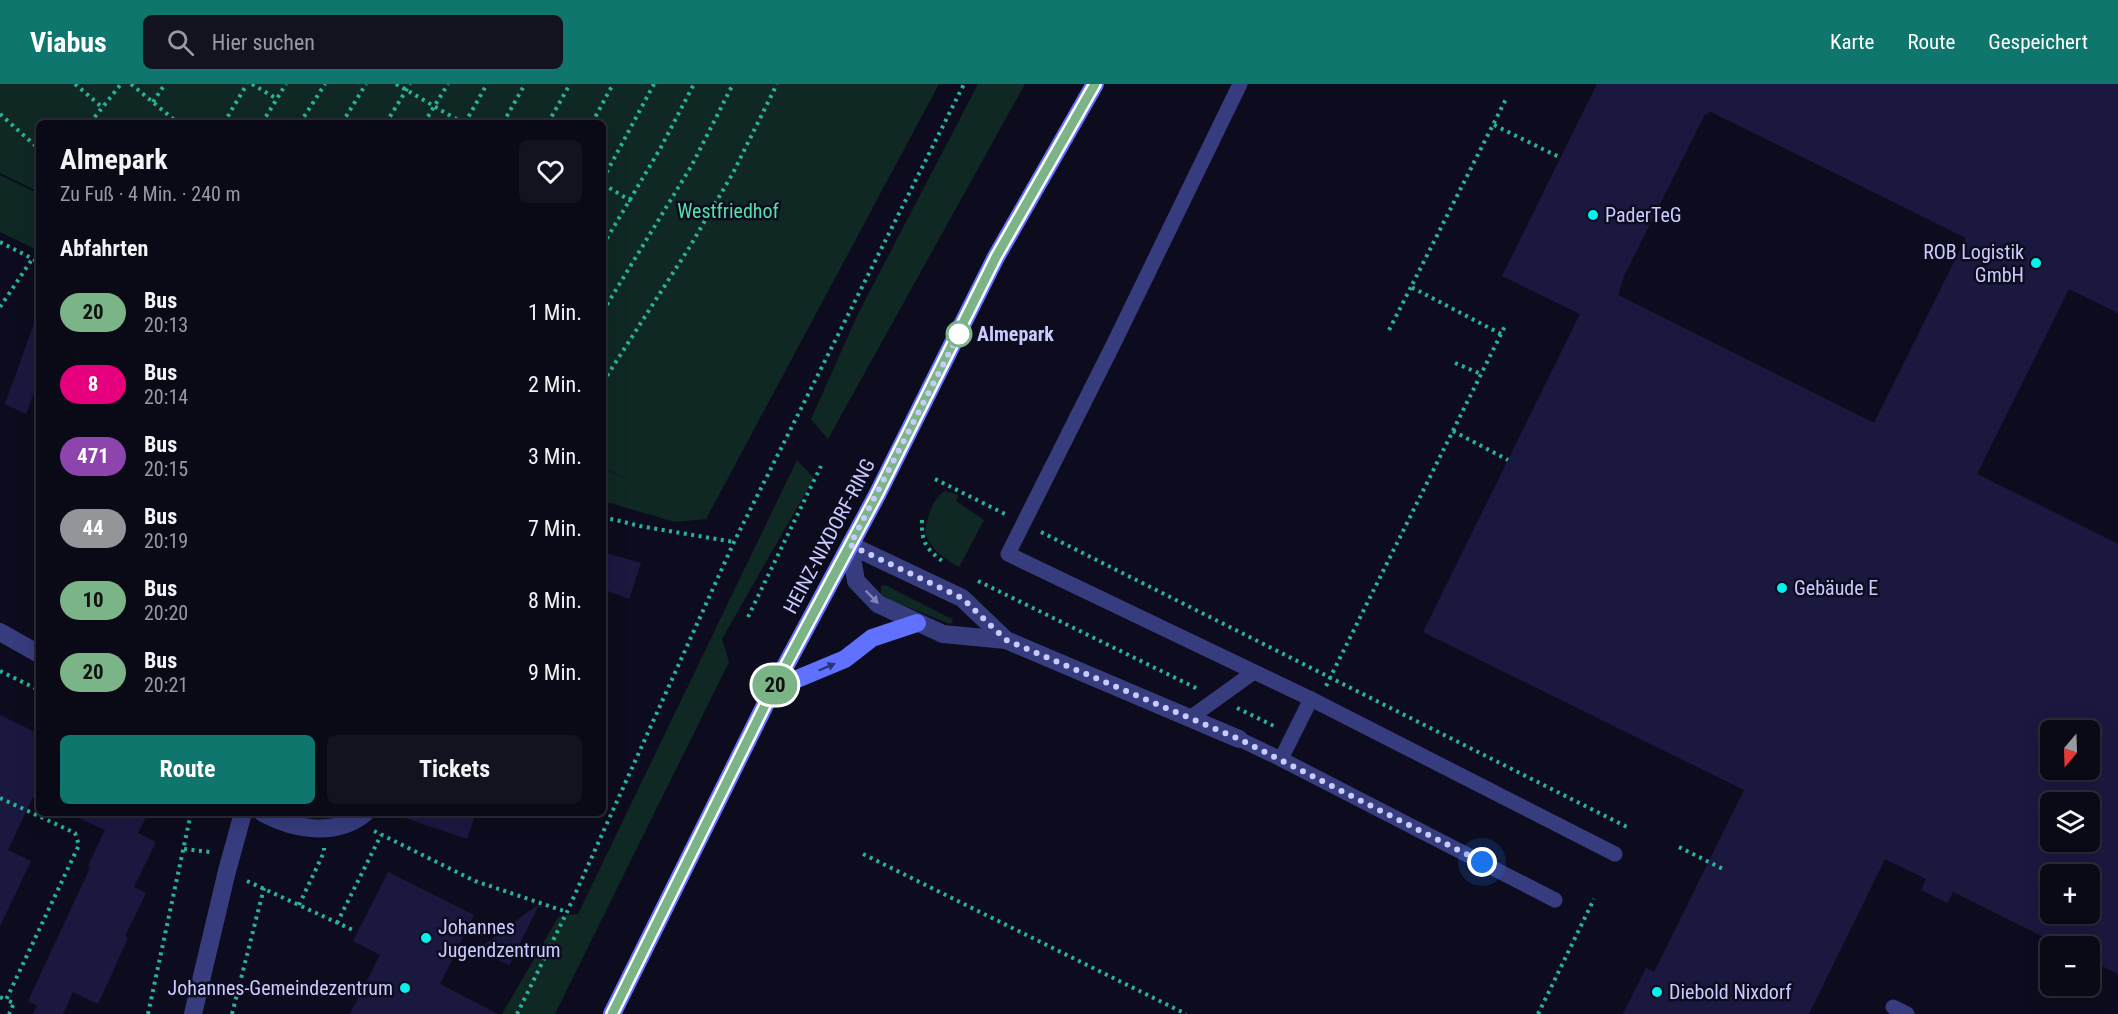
<!DOCTYPE html>
<html lang="de">
<meta charset="utf-8">
<style>
body{margin:0;font-family:"Roboto Condensed",sans-serif;background:#13121f;color:#f1f3f6;height:100vh;display:flex;flex-direction:column;font-size:22px;white-space:nowrap}
*{box-sizing:border-box;margin:0}
p{font-size:20px;color:#999aa1}
.icon{flex:none;width:33px;height:33px;fill:none;stroke:currentColor;stroke-width:2;stroke-linecap:round;stroke-linejoin:round}
.map{position:relative;flex:1;overflow:hidden}
.panel{position:absolute;left:36px;top:36px;width:570px;height:696px;display:flex;flex-direction:column;background:#0a0916;border-radius:9px;box-shadow:0 6px 24px #0002,0 0 0 2px #2a2a35}
.panel>*{flex:none}
.badge{padding:0 12px;border-radius:20px;font-size:21px;line-height:39px}
.needle{width:39px;rotate:199deg}
.fabs{position:absolute;left:2040px;top:636px;display:grid;gap:12px}
.fabs a{display:grid;place-items:center;width:60px;height:60px;border-radius:9px;background:#0a0916;box-shadow:0 6px 24px #0002,0 0 0 2px #2a2a35;font-size:30px}
.you{position:absolute;width:30px;height:30px;margin:-15px;border:4px solid #fff;border-radius:50%;background:#1a73e8;box-shadow:0 0 0 9px #1a73e833}
.map>.badge{position:absolute;translate:-50% -50%;box-shadow:0 0 0 3px #fff}
h2{padding:0 24px;font-size:22px;line-height:54px}
.round{display:grid;place-items:center;flex:none;width:63px;height:63px;border-radius:9px;background:#13121f}
.summary{display:flex;align-items:center;justify-content:space-between;height:102px;padding:0 24px}
h1{font-size:28px;font-weight:700;line-height:45px}
.cta{display:flex;gap:12px;margin-top:auto;padding:12px 24px}
.cta a{flex:1;height:69px;border-radius:9px;background:#0f766e;color:#fff;font-size:24px;font-weight:700;line-height:69px;text-align:center}
.cta a+a{background:#13121f;color:#f1f3f6}
ul{padding:0;list-style:none}
li{display:flex;align-items:center;gap:18px;height:72px;padding:0 24px}
li div{flex:1}
li b{display:block;font-size:22px}
li em{font-style:normal}
li .badge{min-width:66px;font-weight:700;text-align:center}
header{display:flex;align-items:center;gap:36px;box-sizing:border-box;height:84px;padding:0 30px;background:#0f766e;color:#fff}
header strong{font-size:28px}
nav{display:flex;gap:33px;margin-inline-start:auto;font-size:21px}
.search{width:420px;height:54px;background:#13121f;display:flex;align-items:center;gap:15px;box-sizing:border-box;padding:0 21px;border-radius:9px;color:#999aa1;font-size:22px}
.map>svg:first-child{display:block}
.green{fill:#0f2824}
.building{fill:#1b1840;fill-rule:evenodd}
.lines{fill:none;stroke-linecap:round;stroke-linejoin:round}
.path{stroke:#2bb198;stroke-width:4;stroke-dasharray:3 4.5;stroke-linecap:butt}
.lane{stroke:#363c7e;stroke-width:15}
.street{stroke:#363c7e;stroke-width:18}
.secondary{stroke:#6070ff;stroke-width:18}
.oneway{fill:#8083be}
.oneway2{fill:#2e3478}
.line-casing{stroke:#fff;stroke-width:14}
.line{stroke:#7bb587;stroke-width:9}
.walk{stroke:#c9caff;stroke-width:6;stroke-dasharray:0 10.8}
.poi-dot{fill:#00f4ee;stroke:#0d0c1e;stroke-width:2}
.stop-dot{fill:#fff;stroke:#7bb587;stroke-width:3}
.labels{text-anchor:middle;dominant-baseline:central;stroke-width:5;stroke-linejoin:round;paint-order:stroke}
.park-label{font-size:20px;fill:#54e0ab;stroke:#0d0c1e}
.poi-label{font-size:20px;fill:#c9caff;stroke:#0d0c1e;text-anchor:start}
.stop-label{font-size:20px;font-weight:bold;fill:#c9caff;stroke:#0d0c1e;text-anchor:start}
.street-label{font-size:20px;fill:#c9caff;stroke:#0d0c1e}
</style>
<header>
<strong>Viabus</strong>
<div class="search"><svg class="icon" aria-label="search" viewBox="0 0 24 24"><circle cx="10" cy="10" r="6"/><path d="M15 15l6 6"/></svg>Hier suchen</div>
<nav><a>Karte</a><a>Route</a><a>Gespeichert</a></nav>
</header>
<div class="map">
<svg width="2118" height="930" viewBox="0 0 2118 930">
<rect width="100%" height="100%" fill="#0d0c1e"/>
<g class="green">
<path d="M0 0H939L706 435 675 438 603 417V384L631 397 603 383V39H39V108L0 89Z"/>
<path d="M978 0H1025L828 355 811 335 858 230Z"/>
<path d="M0 91 39 110V167L0 148Z"/>
<path d="M797 376 814 394 722 555 729 578 555 930H502L559 832 578 830Z"/>
<path d="M945 407 958 411 956 417 984 436 959 483C943 474 931 466 925 448 927 435 932 414 945 407Z"/>
<path d="M885 501 952 535 953 538 950 540 890 516 881 510V502Z"/>
</g>
<g class="building">
<path d="M1597 0H2118V229L2069 205 1977 390 2118 460V890L2090 876V862H2062L1953 808 1947 819 1921 806 1926 795 1885 775 1809 930H1623L1646 884 1654 888 1744 706 1423 548 1580 230 1502 192ZM1709 27 1966 154 1874 339 1618 211 1624 192 1705 30 1707 31ZM2050 646H2090V686H2050ZM2050 718H2090V758H2050ZM2050 790H2090V830H2050Z"/>
<path d="M36 234H39V295L26 330 5 320Z"/>
<path d="M603 468 641 479 629 515 603 505Z"/>
<path d="M0 631 39 650V716L33 713 8 766 31 777 0 842Z"/>
<path d="M68 729H148L138 749 156 758 134 803 146 809 125 852 128 854 98 920 73 908 63 930H33L37 922 28 917 90 784 88 782 105 746Z"/>
<path d="M402 729H476L467 755 402 733Z"/>
<path d="M388 788 474 831 440 900 498 930H350L380 871 353 857Z"/>
<path d="M540 819 509 881 477 866Z"/>
</g>
<g class="lines">
<g class="path">
<path d="M75 0 103 24"/>
<path d="M131 0 178 39"/>
<path d="M252 0 277 15"/>
<path d="M396 0 463 39"/>
<path d="M153 18 165 0"/>
<path d="M0 30 39 65"/>
<path d="M90 39 121 0"/>
<path d="M224 39 247 0"/>
<path d="M262 39 286 0"/>
<path d="M300 39 325 0"/>
<path d="M342 39 366 0"/>
<path d="M386 39 410 0"/>
<path d="M424 39 448 0"/>
<path d="M465 39 487 0"/>
<path d="M503 39 525 0"/>
<path d="M548 39 570 0"/>
<path d="M592 39 613 0"/>
<path d="M1494 41 1561 74"/>
<path d="M603 95 654 0"/>
<path d="M603 100 631 117"/>
<path d="M0 158 39 178"/>
<path d="M603 161 660 65 694 0"/>
<path d="M0 223 33 174"/>
<path d="M603 227 692 81 733 0"/>
<path d="M1389 246 1411 203"/>
<path d="M1501 250 1411 203 1506 15"/>
<path d="M1455 279 1481 290"/>
<path d="M603 298 689 164 733 89 777 0"/>
<path d="M1453 347 1508 376"/>
<path d="M935 395 1005 430"/>
<path d="M603 433 640 442 734 458"/>
<path d="M922 436C921 459 927 466 945 479"/>
<path d="M1041 448 1627 743"/>
<path d="M978 497 1198 605"/>
<path d="M748 533 821 382"/>
<path d="M0 587 39 606"/>
<path d="M1326 602 1506 240"/>
<path d="M1237 624 1276 643"/>
<path d="M0 714 75 749 79 761 6 916 14 919 9 930"/>
<path d="M374 747 475 797 567 828"/>
<path d="M1679 763 1723 785"/>
<path d="M184 765 210 768"/>
<path d="M863 770 1186 930"/>
<path d="M247 797 355 847"/>
<path d="M299 821 324 768V764"/>
<path d="M337 839 381 751"/>
<path d="M0 913 6 916"/>
<path d="M148 930 191 729"/>
<path d="M232 930 264 804"/>
<path d="M517 930 567 828 734 458 964 0"/>
<path d="M1538 930 1594 815"/>
</g>
<g class="lane">
<path d="M1311 615 1615 770"/>
<path d="M1190 634 1254 588"/>
<path d="M1239 655 1281 675 1311 615 1008 470 1115 257 1240 0"/>
<path d="M1281 675 1555 816"/>
<path d="M1893 923 1907 930"/>
</g>
<g class="street">
<path d="M850 461 856 497 878 520 943 550 1006 556 1239 655"/>
<path d="M850 461 962 514 1006 556"/>
<path d="M0 548 39 570"/>
<path d="M263 729C295 746 336 753 365 729"/>
<path d="M193 930 227 787 243 729"/>
</g>
<g class="secondary">
<path d="M773 605 845 575 872 554 917 539"/>
<path d="M612 930 773 605 877 411 996 173 1095 0"/>
</g>
</g>
<defs><path id="oneway-solid" d="M-6-.8H1V-3.2L6.5 0L1 3.2V.8H-6Z" transform="scale(1.5)"/></defs>
<use class="oneway" href="#oneway-solid" transform="translate(872 513) rotate(45)"/>
<use class="oneway2" href="#oneway-solid" transform="translate(827 583) rotate(-23)"/>
<g class="lines">
<defs>
<path id="line" d="M612 930 773 605 877 411 996 173 1095 0"/>
</defs>
<use href="#line" class="line-casing"/>
<use href="#line" class="line"/>
<path class="walk" d="M959 250 961 246 850 461 962 514 1006 556 1239 655 1482 778"/>
</g>
<g class="poi-dot">
<circle cx="1593" cy="131" r="6"/>
<circle cx="2036" cy="179" r="6"/>
<circle cx="1782" cy="504" r="6"/>
<circle cx="426" cy="854" r="6"/>
<circle cx="405" cy="904" r="6"/>
<circle cx="1657" cy="908" r="6"/>
</g>
<circle class="stop-dot" cx="959" cy="250" r="12"/>
<g class="labels">
<g class="park-label">
<text x="728" y="127">Westfriedhof</text>
</g>
<g class="poi-label">
<text x="1605" y="131">PaderTeG</text>
<text x="2024" y="168" text-anchor="end">ROB Logistik<tspan x="2024" dy="23">GmbH</tspan></text>
<text x="1794" y="504">Gebäude E</text>
<text x="438" y="843">Johannes<tspan x="438" dy="23">Jugendzentrum</tspan></text>
<text x="393" y="904" text-anchor="end">Johannes-Gemeindezentrum</text>
<text x="1669" y="908">Diebold Nixdorf</text>
</g>
<g class="stop-label">
<text x="977" y="250">Almepark</text>
</g>
<g class="street-label">
<text transform="translate(829 452) rotate(-62)">HEINZ-NIXDORF-RING</text>
</g>
</g>
</svg>
<div class="fabs">
<a><svg class="needle" viewBox="-14 -14 28 28"><path d="M0-13l5 13h-10z" fill="#e53935"/><path d="M0 13l5-13h-10z" fill="#999aa1"/></svg></a>
<a><svg class="icon" aria-label="layers" viewBox="0 0 24 24"><path d="M12 4l9 5-9 5-9-5zM3 14l9 5 9-5"/></svg></a>
<a>+</a>
<a>−</a>
</div>
<div class="you" style="left:1482px;top:778px"></div>
<b class="badge" style="left:775px;top:601px;background:#7bb587;color:#111">20</b>
<section class="panel">
<div class="summary"><div><h1>Almepark</h1><p>Zu Fuß · 4 Min. · 240 m</p></div><a class="round"><svg class="icon" aria-label="heart" viewBox="0 0 24 24"><path d="M12 20l-8-8c-3-5 5-10 8-4 3-6 11-1 8 4z"/></svg></a></div>
<h2>Abfahrten</h2>
<ul>
<li><span class="badge" style="background:#7bb587;color:#111">20</span><div><b>Bus</b><p>20:13</p></div><em>1 Min.</em></li>
<li><span class="badge" style="background:#e6007e;color:#fff">8</span><div><b>Bus</b><p>20:14</p></div><em>2 Min.</em></li>
<li><span class="badge" style="background:#8e44ad;color:#fff">471</span><div><b>Bus</b><p>20:15</p></div><em>3 Min.</em></li>
<li><span class="badge" style="background:#949599;color:#fff">44</span><div><b>Bus</b><p>20:19</p></div><em>7 Min.</em></li>
<li><span class="badge" style="background:#7bb587;color:#111">10</span><div><b>Bus</b><p>20:20</p></div><em>8 Min.</em></li>
<li><span class="badge" style="background:#7bb587;color:#111">20</span><div><b>Bus</b><p>20:21</p></div><em>9 Min.</em></li>
</ul>
<div class="cta"><a>Route</a><a>Tickets</a></div>
</section>
</div>
